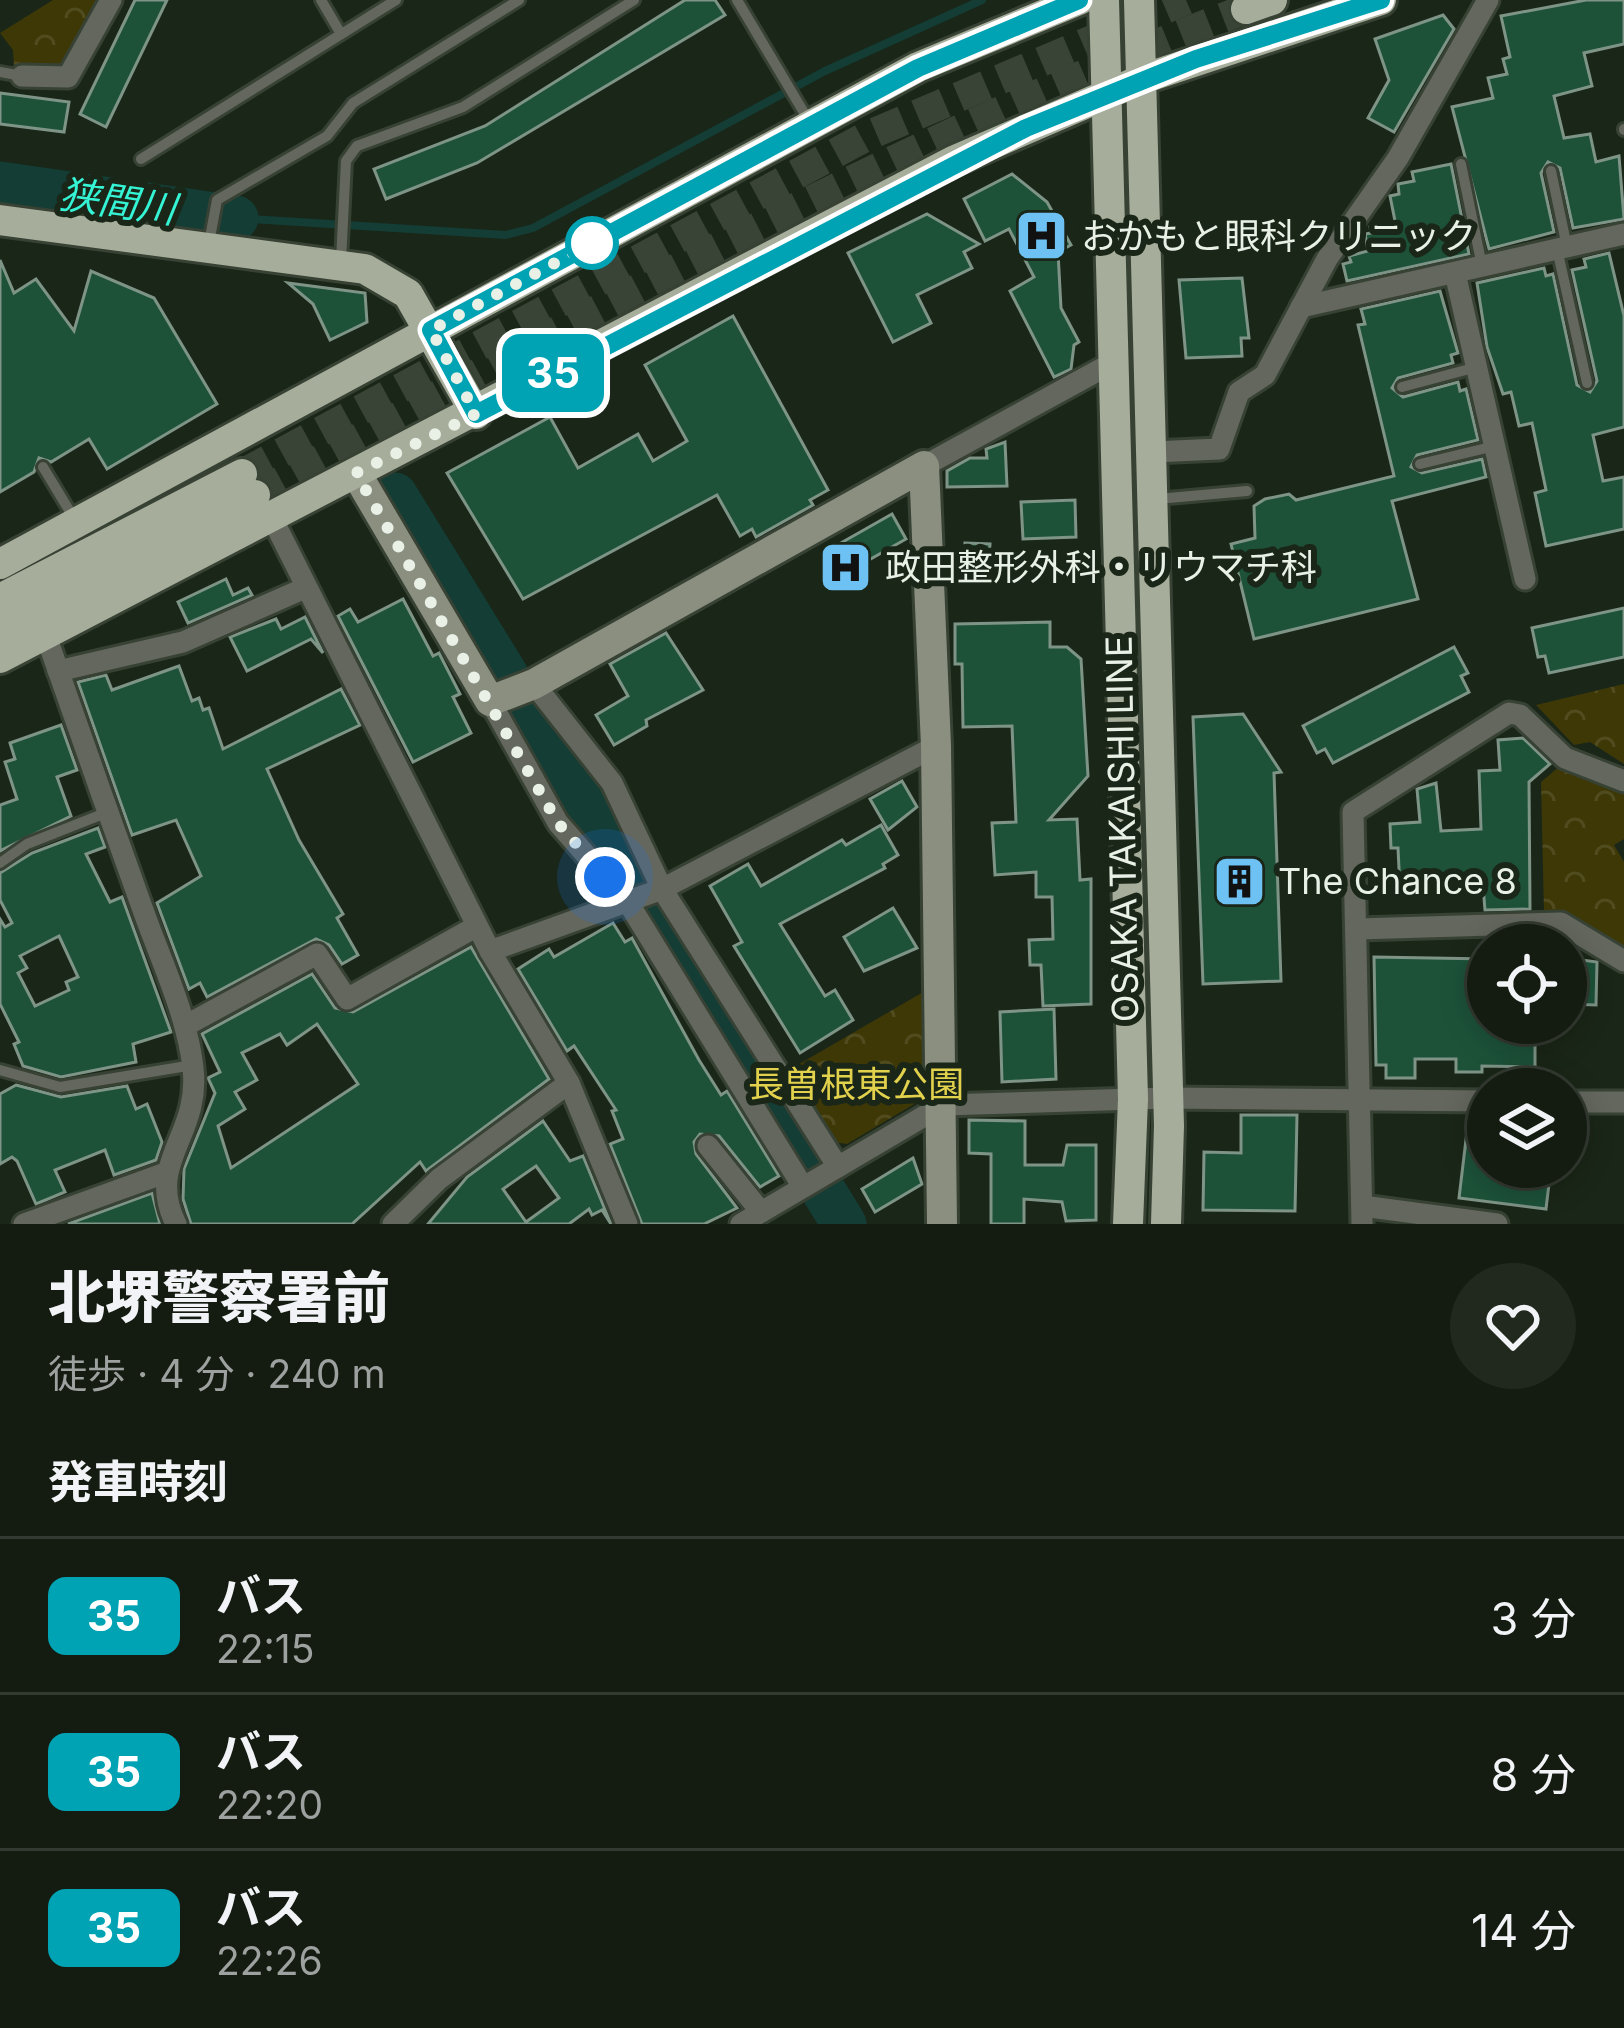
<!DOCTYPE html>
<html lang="ja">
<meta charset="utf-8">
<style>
body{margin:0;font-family:Inter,"Noto Sans JP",sans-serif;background:#21291f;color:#f1f3f6;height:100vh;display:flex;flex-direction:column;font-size:45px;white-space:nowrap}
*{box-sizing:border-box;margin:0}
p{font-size:39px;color:#9da19f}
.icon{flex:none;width:66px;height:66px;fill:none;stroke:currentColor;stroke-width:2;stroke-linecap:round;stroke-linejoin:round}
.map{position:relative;height:1224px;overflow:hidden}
.sheet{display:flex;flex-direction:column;background:#141c11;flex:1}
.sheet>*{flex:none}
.badge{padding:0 24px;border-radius:18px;font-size:42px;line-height:78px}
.buttons{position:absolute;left:1467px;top:924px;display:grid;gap:24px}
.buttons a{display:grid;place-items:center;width:120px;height:120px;border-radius:50%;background:#141c11;box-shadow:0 6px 30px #0003,0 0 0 3px #333a31;font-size:60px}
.you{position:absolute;width:60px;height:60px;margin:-30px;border:9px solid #fff;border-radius:50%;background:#1a73e8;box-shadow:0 0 0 18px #1a73e833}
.map>.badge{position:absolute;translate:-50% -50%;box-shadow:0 0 0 6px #fff}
h2{padding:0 48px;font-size:45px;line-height:108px}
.round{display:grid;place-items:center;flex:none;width:126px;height:126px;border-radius:63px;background:#21291f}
.head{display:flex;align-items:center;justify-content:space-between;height:204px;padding:0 48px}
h1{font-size:57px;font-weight:800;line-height:90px}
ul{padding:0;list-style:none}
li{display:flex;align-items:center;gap:36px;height:156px;padding:0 48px;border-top:3px solid #333a31}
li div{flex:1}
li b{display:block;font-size:45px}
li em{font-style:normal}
li .badge{min-width:132px;font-weight:700;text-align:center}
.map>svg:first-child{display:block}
.park{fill:url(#park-crowns)}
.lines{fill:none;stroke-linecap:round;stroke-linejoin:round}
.stream{stroke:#133d35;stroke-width:8}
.river{stroke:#133d35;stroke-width:45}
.building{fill:#1d5239;stroke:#7e9487;stroke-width:3;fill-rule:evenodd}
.primary-tunnel{stroke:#394436;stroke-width:30;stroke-dasharray:30 15;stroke-linecap:butt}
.lane-casing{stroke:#374234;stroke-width:16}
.street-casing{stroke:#374234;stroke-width:27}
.secondary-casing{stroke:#374234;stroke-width:36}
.primary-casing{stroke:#374234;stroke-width:36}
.lane{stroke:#64675e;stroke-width:10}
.street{stroke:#64675e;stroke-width:21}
.secondary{stroke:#8a8f80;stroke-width:30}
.primary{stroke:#a7ad9b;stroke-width:30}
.line-casing{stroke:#fff;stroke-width:27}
.line{stroke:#00a3b4;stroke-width:18}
.walk{stroke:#e9f1e7;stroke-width:12;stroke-dasharray:0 21.6}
.stop-dot{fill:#fff;stroke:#00a3b4;stroke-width:6}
.labels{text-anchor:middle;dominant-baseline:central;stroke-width:12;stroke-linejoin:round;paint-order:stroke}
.poi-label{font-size:36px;fill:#e9f1e7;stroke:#1a2617;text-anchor:start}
.street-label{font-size:36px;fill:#e9f1e7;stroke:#1a2617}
.park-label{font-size:36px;fill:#e2d14d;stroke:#1a2617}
.water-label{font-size:39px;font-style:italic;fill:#35f4d5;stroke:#1a2617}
</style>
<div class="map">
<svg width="1624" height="1224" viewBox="0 0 1624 1224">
<defs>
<pattern id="park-crowns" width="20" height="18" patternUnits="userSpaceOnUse" patternTransform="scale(3)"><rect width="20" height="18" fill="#3e3807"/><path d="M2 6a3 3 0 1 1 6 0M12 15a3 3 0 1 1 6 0" fill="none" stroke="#514c1f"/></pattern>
</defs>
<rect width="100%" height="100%" fill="#1a2617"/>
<g class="park">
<path d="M53 0H104C78 54 80 78 14 66L13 50 0 33Z"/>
<path d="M1624 684V764L1590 742 1574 745 1536 705Z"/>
<path d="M1560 766 1624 793V839L1614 845 1624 862V949L1564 912H1544L1541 782Z"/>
<path d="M925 991 928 1089 921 1100 847 1144 833 1142 789 1070Z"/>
</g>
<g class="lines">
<path class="stream" d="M236 218 506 235 533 228 825 71 982 0"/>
<g class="river">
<path d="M0 184 236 218"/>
<path d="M395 495 844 1224"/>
</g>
</g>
<g class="building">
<path d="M135 0H167L106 127 80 114Z"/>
<path d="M685 0H715L725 15 477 163 386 199 374 169 485 126Z"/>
<path d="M1586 0H1624V44L1584 53 1592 86 1554 96 1564 138 1590 134 1596 162 1619 156 1624 219 1573 228 1560 168 1548 162 1541 173 1554 232 1489 249 1452 107 1493 98 1488 78 1507 74 1503 59 1510 57 1501 16Z"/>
<path d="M1443 15 1454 29 1394 132 1368 118 1389 80 1375 39Z"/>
<path d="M0 93 69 102 64 132 0 124Z"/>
<path d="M1451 164 1469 254 1347 281 1343 264 1351 262 1349 256 1368 251 1365 234 1371 233 1370 227 1395 221 1390 196 1399 194 1398 184 1414 181 1412 172Z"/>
<path d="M1012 174 1047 202 1071 245 1058 252 1061 308 1079 342 1074 345 1071 369 1054 377 1010 291 1034 277 1009 229 985 241 964 199Z"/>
<path d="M927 214 979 244 964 252 972 268 917 295 931 323 893 342 848 253Z"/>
<path d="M1609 253 1624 316V427L1593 435 1603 481 1624 477V529L1546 546 1535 493 1546 490 1532 423 1519 426 1511 392 1503 394 1487 347 1477 283 1544 268 1546 276 1553 274 1577 385 1590 392 1597 381 1572 270 1586 267 1584 259Z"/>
<path d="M0 260 14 293 36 279 74 331 91 271 154 298 217 404 107 469 89 439 51 462 39 458 34 472 0 492Z"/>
<path d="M1242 278 1249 338H1241L1242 356 1186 358 1179 280Z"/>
<path d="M288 283 365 293 367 322 330 340 313 304Z"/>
<path d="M1440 291 1458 353 1451 355 1453 363 1398 378 1392 388 1403 397 1458 382 1460 391 1466 389 1478 440 1417 455 1411 467 1422 473 1482 459 1486 477 1392 501 1418 599 1254 639 1231 544 1255 538 1254 506 1265 499 1289 494 1296 500 1394 476 1358 325 1365 324 1361 309Z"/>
<path d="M733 316 828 490 810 500 813 505 756 537 752 529 740 536 717 495 523 599 447 473 550 417 578 468 638 434 653 461 687 441 645 365Z"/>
<path d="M1005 442 1007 486 947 487V471L970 458H987L986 449Z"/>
<path d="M1075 500 1076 537 1023 539 1021 502Z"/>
<path d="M892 514 906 539 846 573 832 548Z"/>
<path d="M965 543 990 544 989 566H965Z"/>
<path d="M226 579 233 595 248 588 252 595 188 623 178 602Z"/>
<path d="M403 599 433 656 439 653 460 694 453 697 471 733 413 762 338 616 350 609 358 622Z"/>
<path d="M1624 608V657L1549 673 1545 656 1538 657 1532 628Z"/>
<path d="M305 617 323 653 311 639 247 671 230 637 276 619 281 629Z"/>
<path d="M1050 622V647H1067L1081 659 1088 776 1049 820 1077 819 1080 880 1091 879V1004L1043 1006 1041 965H1030L1029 940 1053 939 1052 897H1036V872L995 875 992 823 1016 822 1012 726 963 727 962 664H955V624Z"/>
<path d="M666 633 703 690 646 720 647 726 614 745 596 715 628 696 610 664Z"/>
<path d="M1454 647 1468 673 1461 676 1469 692 1333 763 1325 749 1317 753 1303 726Z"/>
<path d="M179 666 192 701 199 698 203 710 209 708 223 749 341 689 360 725 267 769 299 840 343 914 337 918 358 955 342 964 329 945 316 939 207 997 200 983 189 989 157 903 201 876 176 820 132 835 78 682 106 675 112 690Z"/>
<path d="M1243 714 1281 772 1274 773 1281 981 1203 984 1193 717Z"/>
<path d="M61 725 77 770 57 777 71 816 0 851V805L17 799 5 762 15 759 10 743Z"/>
<path d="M1523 738 1550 764 1529 782 1530 909 1485 910 1483 886 1400 889 1398 848H1391L1390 824 1420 822 1417 789 1436 783 1441 831 1481 829 1479 771 1500 770 1498 740Z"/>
<path d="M902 781 917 807 888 830 870 799Z"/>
<path d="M881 825 898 855 883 864 885 868 780 924 825 996 835 990 853 1020 800 1053 734 946 742 942 710 886 748 864 761 886 842 840 846 845Z"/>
<path d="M98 828 105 847 86 854 110 902 122 897 171 1032 133 1044 136 1062 61 1077 23 1066 14 1044 19 1042 0 1004V919L5 927 12 923 0 900V873L32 853ZM59 936 78 977 66 982 69 990 35 1006 18 973 27 968 20 956Z"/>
<path d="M893 908 917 948 864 971 844 937Z"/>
<path d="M613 923 625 942 632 938 699 1060 721 1095 727 1091 779 1176 760 1187 719 1136 700 1134 694 1142 696 1154 737 1208 704 1224H642L610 1144 623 1139 612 1111 616 1110 574 1046 567 1051 518 969 549 949 554 957Z"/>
<path d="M471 947 549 1079 426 1171 420 1162 352 1224H191L183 1199 184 1169 215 1093 208 1078 220 1072 202 1034 312 974 335 1008 353 1012ZM317 1024 358 1084 231 1168 218 1126 245 1109 235 1092 257 1080 242 1053 280 1034 287 1045Z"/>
<path d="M1374 957 1488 959V1023H1535V1067L1482 1066V1072H1456V1059H1415V1078H1386V1065H1376Z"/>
<path d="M1566 958 1597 962 1596 1005 1566 1004Z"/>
<path d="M1054 1009 1056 1079 1002 1082 1000 1012Z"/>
<path d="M16 1085 61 1097 127 1086 136 1109 147 1104 162 1142 156 1160 114 1175 105 1150 55 1170 65 1192 36 1204 17 1161 12 1157 0 1164V1094Z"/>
<path d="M1241 1115H1297L1295 1211 1203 1210 1204 1152 1241 1153Z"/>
<path d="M969 1120 1025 1121V1165H1063L1067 1145H1096V1220L1066 1221 1062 1202 1024 1199V1224H991V1154L969 1153Z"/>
<path d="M543 1121 570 1161 583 1156 611 1224 602 1210 592 1215 589 1209 569 1224H428L467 1177ZM536 1166 559 1198 526 1222 503 1189Z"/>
<path d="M1468 1123 1488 1125V1167H1551L1546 1209 1459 1198Z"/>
<path d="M913 1158 922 1184 875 1212 862 1189Z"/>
<path d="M152 1193 160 1224H68Z"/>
</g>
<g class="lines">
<g class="primary-tunnel">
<path d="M242 474 867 136 1186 0"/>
<path d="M255 495C578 318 901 140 1246 9"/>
</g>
<defs>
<g id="lane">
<path d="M321 0 341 34"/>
<path d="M737 0 809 121"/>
<path d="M0 72 22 76"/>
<path d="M1624 129V130"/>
<path d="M141 159 396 0"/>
<path d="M1461 164 1482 266"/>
<path d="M1551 171 1567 247"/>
<path d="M209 243 217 200 327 136 353 103 519 0"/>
<path d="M1557 249 1587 383"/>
<path d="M341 261 346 161 357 146 463 107 634 0"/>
<path d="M1402 387 1477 367"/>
<path d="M1420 464 1495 446"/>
<path d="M43 467 75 520"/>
<path d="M1157 499 1247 491"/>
<path d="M0 863 27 844 108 812"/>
<path d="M0 1070 60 1087 193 1065"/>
</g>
<g id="street">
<path d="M22 76 68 77 111 0"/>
<path d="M1455 273 1525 579"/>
<path d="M1301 307 1624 234"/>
<path d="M1153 452 1219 449 1239 392 1265 375 1327 259 1398 158 1488 0"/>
<path d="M924 466 1112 363"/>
<path d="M272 518 490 951 569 1083 627 1224"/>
<path d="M45 633C77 725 110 818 143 910 161 961 187 1014 193 1068 201 1136 145 1162 176 1224"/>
<path d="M58 671 183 642 305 588"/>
<path d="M534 684 612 783 662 889 838 1167"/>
<path d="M490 701 558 823 629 904 803 1187"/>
<path d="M1358 929 1561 923 1624 961"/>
<path d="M490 951 662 889 936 746"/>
<path d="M185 1026 317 954 347 999 477 926"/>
<path d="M1566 1102H1624"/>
<path d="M708 1146 761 1212"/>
<path d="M1362 1206 1497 1224"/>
<path d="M24 1224 165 1173"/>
<path d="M393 1224 439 1179 569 1083"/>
<path d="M741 1224 943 1105 1167 1098 1488 1101"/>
<path d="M1362 1224 1353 812 1509 713 1520 715 1565 758 1624 781"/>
</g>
<path id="secondary" d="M356 473 490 701 534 684 924 466 936 746 942 1224"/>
<g id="primary">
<path d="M1104 0 1133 1099 1128 1224"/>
<path d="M1139 0 1169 1126 1166 1224"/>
<path d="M1246 9 1272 0"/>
<path d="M0 220 365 269 408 294 476 414"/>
<path d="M0 564 918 67 1079 0"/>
<path d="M0 599 242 474"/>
<path d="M0 627 255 495"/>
<path d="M0 658 953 161 1145 78 1381 0"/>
</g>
</defs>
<use href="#lane" class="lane-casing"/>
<use href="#street" class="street-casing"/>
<use href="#secondary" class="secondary-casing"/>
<use href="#primary" class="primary-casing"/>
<use href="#lane" class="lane"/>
<use href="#street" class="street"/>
<use href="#secondary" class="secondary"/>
<use href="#primary" class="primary"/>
</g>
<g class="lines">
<defs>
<path id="line" d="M1079 0 918 68 431 330 476 414 1026 128 1196 59 1381 0"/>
</defs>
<use href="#line" class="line-casing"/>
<use href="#line" class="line"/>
<path class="walk" d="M592 243 431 330 476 414 356 473 558 823 605 877"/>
</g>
<defs>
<symbol id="hospital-square" viewBox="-11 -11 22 22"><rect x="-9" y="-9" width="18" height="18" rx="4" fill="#6ec2f3" stroke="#1a2617"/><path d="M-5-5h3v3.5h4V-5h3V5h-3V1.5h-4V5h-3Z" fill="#111"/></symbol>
<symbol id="building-square" viewBox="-11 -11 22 22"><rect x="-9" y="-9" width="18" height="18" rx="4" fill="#6ec2f3" stroke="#1a2617"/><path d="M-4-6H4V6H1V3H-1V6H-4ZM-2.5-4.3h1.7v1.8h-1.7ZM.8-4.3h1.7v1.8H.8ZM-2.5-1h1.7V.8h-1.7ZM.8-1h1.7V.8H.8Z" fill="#111"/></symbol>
</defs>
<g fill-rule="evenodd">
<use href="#hospital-square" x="1012" y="206" width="59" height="59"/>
<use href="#hospital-square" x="816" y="538" width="59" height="59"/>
<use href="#building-square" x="1210" y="852" width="59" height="59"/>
</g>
<circle class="stop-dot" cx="592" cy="243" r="24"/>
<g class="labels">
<g class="poi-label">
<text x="1081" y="236">おかもと眼科クリニック</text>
<text x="885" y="567">政田整形外科・リウマチ科</text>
<text x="1278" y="881">The Chance 8</text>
</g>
<g class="street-label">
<text transform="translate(1122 829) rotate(-91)">OSAKA TAKAISHI LINE</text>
</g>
<g class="park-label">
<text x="856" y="1084">長曽根東公園</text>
</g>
<g class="water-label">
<text transform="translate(118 201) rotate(8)">狭間川</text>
</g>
</g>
</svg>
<div class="buttons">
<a><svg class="icon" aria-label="locate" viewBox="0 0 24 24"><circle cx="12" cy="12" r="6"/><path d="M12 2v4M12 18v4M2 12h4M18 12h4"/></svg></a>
<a><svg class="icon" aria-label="layers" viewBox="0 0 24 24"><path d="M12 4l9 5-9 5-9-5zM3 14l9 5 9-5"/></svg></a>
</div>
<div class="you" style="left:605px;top:877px"></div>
<b class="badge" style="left:553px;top:373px;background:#00a3b4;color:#fff">35</b>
</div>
<section class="sheet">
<div class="head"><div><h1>北堺警察署前</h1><p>徒歩 · 4 分 · 240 m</p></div><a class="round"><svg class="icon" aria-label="heart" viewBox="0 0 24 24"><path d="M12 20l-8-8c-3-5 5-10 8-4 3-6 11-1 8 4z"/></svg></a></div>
<h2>発車時刻</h2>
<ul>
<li><span class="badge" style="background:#00a3b4;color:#fff">35</span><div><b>バス</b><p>22:15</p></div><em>3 分</em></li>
<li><span class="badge" style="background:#00a3b4;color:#fff">35</span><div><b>バス</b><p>22:20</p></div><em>8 分</em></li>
<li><span class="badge" style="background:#00a3b4;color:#fff">35</span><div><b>バス</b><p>22:26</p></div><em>14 分</em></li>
</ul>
</section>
